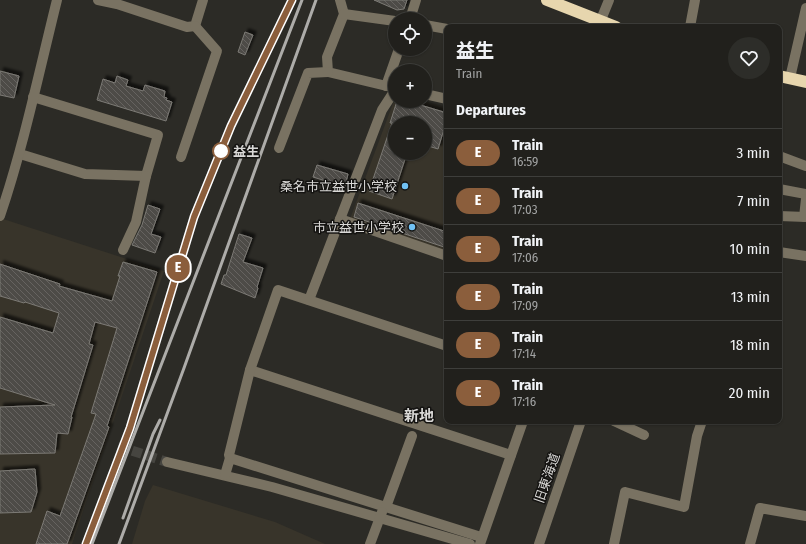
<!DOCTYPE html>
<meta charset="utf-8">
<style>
body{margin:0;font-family:"Fira Sans Condensed","Noto Sans JP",sans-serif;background:#2d2d29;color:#f1f3f6;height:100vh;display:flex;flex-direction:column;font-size:15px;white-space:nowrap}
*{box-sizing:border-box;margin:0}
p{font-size:13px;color:#a2a3a3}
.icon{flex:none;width:22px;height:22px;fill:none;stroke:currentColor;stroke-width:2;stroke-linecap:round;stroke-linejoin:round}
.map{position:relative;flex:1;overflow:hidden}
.side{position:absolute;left:444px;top:24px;width:338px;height:400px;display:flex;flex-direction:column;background:#21201c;border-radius:8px;box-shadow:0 1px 3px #0004,0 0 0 1px #3e3e3b}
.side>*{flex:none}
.badge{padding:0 8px;border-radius:13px;font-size:14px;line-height:26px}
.controls{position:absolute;left:388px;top:12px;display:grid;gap:8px}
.controls a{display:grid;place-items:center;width:44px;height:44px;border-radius:50%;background:#21201c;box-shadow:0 1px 3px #0004,0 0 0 1px #3e3e3b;font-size:20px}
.map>.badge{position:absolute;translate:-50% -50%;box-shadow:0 0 0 2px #fff}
h2{padding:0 12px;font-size:15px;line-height:36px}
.round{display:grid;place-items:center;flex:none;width:42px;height:42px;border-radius:21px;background:#2d2d29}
.head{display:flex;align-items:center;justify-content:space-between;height:68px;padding:0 12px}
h1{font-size:19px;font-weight:700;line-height:30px}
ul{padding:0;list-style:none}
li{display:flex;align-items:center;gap:12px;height:48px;padding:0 12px;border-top:1px solid #3e3e3b}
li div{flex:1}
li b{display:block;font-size:15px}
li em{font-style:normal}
li .badge{min-width:44px;font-weight:700;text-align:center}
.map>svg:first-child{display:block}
.built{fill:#38342a;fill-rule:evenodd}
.building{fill:url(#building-back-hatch);stroke:#7c7a75;filter:url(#shadow)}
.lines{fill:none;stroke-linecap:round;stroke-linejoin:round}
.minor-tunnel{stroke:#464540;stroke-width:10;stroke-dasharray:10 5;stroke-linecap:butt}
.minor{stroke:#797262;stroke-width:10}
.highway{stroke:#e7d6ae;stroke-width:12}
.rail{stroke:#adaca9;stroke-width:3}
.line-casing{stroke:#fff;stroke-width:9}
.line{stroke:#8b5e3c;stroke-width:6}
.stop-dot{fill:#fff;stroke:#8b5e3c;stroke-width:2}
.poi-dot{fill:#70c1f4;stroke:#141311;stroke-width:1.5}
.labels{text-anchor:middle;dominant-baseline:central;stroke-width:3;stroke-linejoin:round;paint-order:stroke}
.stop-label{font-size:13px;font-weight:bold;fill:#d9d8d6;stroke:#141311;text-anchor:start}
.poi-label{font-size:13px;fill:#d9d8d6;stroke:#141311;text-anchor:end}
.street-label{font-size:13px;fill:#d9d8d6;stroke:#141311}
.quarter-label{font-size:15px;font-weight:bold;fill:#d9d8d6;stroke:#141311}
</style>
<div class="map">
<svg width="806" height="544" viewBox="0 0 806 544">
<defs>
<pattern id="building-back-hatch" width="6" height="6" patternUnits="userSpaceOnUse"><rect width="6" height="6" fill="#4d4b47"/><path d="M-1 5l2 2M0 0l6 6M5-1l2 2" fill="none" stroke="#666461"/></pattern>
<filter id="shadow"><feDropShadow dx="3.5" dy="-3.5" stdDeviation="1" flood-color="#0009"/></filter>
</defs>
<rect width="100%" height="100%" fill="#2c2b26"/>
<g class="built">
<path d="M395 98V101H421L447 108V251L350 219ZM395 123H425V153H395Z"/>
<path d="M0 218 164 271 72 544H0Z"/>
<path d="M153 485 275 522 325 544H132L145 501Z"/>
</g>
<g class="building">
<path d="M374 0H407L404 9 397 10Z"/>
<path d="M245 32 253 35 245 55 238 52Z"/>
<path d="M0 71 19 76 14 98 0 95Z"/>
<path d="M117 76 128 80 126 86 143 91 145 85 165 91 164 97 167 98 166 100 172 102 166 121 97 100 103 79 115 83Z"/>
<path d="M397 101H407L447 113V119L438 149 425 145V123H395V153H407L392 199 369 191 392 123H390Z"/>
<path d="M317 165 348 174 345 187 313 177Z"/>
<path d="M358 203 447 232V248L354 217Z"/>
<path d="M148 205 160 209 151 234 161 237 155 253 132 245 142 225Z"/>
<path d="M239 234 252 238 243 262 263 268 257 287 258 288 255 298 221 284 224 275H226Z"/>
<path d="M123 262 157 272 107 426 109 427 67 544H36L47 511 60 516 96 414 91 413 117 328 95 322 89 344 93 345 71 417H72L68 434 57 433 55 453 0 454V407L55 405 0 388V317L53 333 59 313 25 302 24 303 0 296V264L60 284 59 286 112 301 120 276H118Z"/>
<path d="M35 469 37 492 31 512 0 513V471Z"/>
</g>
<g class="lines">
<path class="minor-tunnel" d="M118 446 167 462"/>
<g class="minor">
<path d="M98 0 117 4 187 27 195 26 203 0"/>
<path d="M340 0 344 14 327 57 328 72 395 88"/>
<path d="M344 14 395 21"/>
<path d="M410 19 416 0"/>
<path d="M425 25 447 29"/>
<path d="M598 27 609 0"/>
<path d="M690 27 695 0"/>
<path d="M790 78 806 8"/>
<path d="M386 86 399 49"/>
<path d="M425 94 447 99"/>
<path d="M279 148 308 73 328 72"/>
<path d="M20 154 85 174 146 176 158 135 33 97"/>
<path d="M779 156 806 166"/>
<path d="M181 157 217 51 195 26"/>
<path d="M779 189 806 194"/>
<path d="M0 216C24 145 39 72 57 0"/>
<path d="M779 216 806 217"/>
<path d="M804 217 806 199"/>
<path d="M340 219 447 256"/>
<path d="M123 250 136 222 146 176"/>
<path d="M779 252 806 256"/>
<path d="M309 300 382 110 395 90"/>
<path d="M250 370 511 455"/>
<path d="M614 421 644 435"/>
<path d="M230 458 229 455 250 370 278 290 447 346"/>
<path d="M167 462 272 487 470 544"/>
<path d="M225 475 230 458 481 537"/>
<path d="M386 507 412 436"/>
<path d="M370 544 382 512"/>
<path d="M480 544 523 421"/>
<path d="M539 544 581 421"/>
<path d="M614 544 625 492 684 507 697 436 702 421"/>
<path d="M750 544 760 508 806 516"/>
</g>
<g class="highway">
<path d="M547 0 616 27"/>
<path d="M779 76 806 82"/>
</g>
<g class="rail">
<path d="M127 437 193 217 231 126 292 0"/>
<path d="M123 518 153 434 160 420"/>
<path d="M92 544 302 0"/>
<path d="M119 544 184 368 316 0"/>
</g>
</g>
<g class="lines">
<defs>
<path id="line" d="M86 544 130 428 194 217 231 126 292 0"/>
</defs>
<use href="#line" class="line-casing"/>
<use href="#line" class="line"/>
</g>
<circle class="stop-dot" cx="221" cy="151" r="8"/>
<g class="poi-dot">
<circle cx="405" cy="186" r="4"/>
<circle cx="412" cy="227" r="4"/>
</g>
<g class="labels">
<g class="stop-label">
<text x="233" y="151">益生</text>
</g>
<g class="poi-label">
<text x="397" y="186">桑名市立益世小学校</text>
<text x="404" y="227">市立益世小学校</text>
</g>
<g class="street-label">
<text transform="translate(547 478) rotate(-71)">旧東海道</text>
</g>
<g class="quarter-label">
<text x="419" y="416">新地</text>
</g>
</g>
</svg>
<div class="controls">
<a><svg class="icon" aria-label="locate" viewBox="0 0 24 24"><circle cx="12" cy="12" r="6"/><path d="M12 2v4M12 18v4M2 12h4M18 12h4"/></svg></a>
<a>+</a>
<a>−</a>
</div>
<b class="badge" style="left:178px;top:268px;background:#8b5e3c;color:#fff">E</b>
<section class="side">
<div class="head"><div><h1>益生</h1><p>Train</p></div><a class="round"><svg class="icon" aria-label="heart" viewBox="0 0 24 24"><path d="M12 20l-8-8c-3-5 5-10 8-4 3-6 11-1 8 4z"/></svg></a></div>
<h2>Departures</h2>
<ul>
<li><span class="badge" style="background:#8b5e3c;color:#fff">E</span><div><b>Train</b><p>16:59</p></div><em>3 min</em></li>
<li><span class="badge" style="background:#8b5e3c;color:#fff">E</span><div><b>Train</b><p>17:03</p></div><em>7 min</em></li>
<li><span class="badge" style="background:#8b5e3c;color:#fff">E</span><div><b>Train</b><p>17:06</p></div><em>10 min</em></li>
<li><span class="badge" style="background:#8b5e3c;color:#fff">E</span><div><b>Train</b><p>17:09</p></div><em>13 min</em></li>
<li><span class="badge" style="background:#8b5e3c;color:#fff">E</span><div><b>Train</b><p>17:14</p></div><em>18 min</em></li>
<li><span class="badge" style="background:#8b5e3c;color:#fff">E</span><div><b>Train</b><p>17:16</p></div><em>20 min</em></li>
</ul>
</section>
</div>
